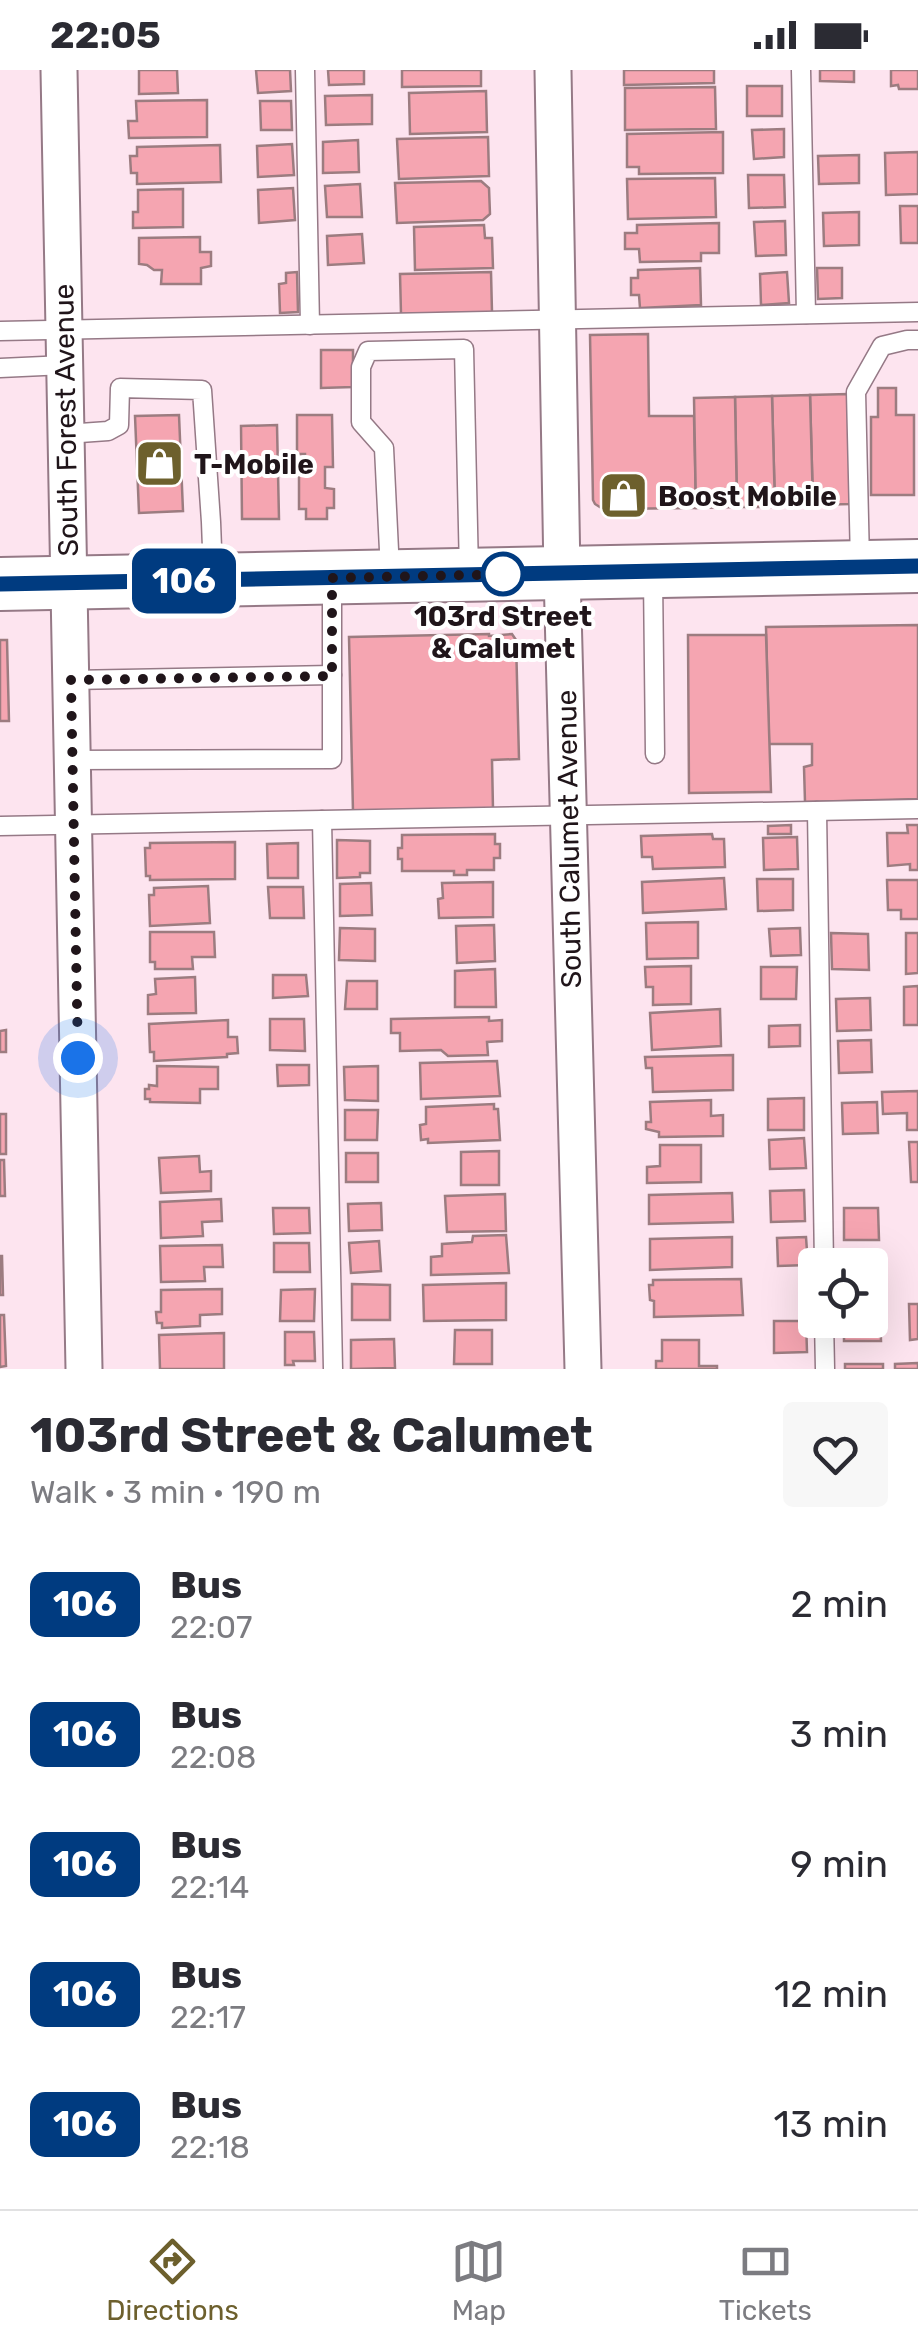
<!DOCTYPE html>
<meta charset="utf-8">
<style>
body{margin:0;font-family:Rubik,sans-serif;background:#f7f7f7;color:#2b2b33;height:100vh;display:flex;flex-direction:column;font-size:38px;white-space:nowrap}
*{box-sizing:border-box;margin:0}
p{font-size:32px;color:#7c7c81}
.icon{flex:none;width:55px;height:55px;fill:none;stroke:currentColor;stroke-width:2;stroke-linecap:round;stroke-linejoin:round}
.map{position:relative;height:1299px;overflow:hidden}
.sheet{display:flex;flex-direction:column;background:#fff;flex:1}
.sheet>*{flex:none}
.badge{padding:0 20px;border-radius:15px;font-size:35px;line-height:65px}
.buttons{position:absolute;left:798px;top:1178px;display:grid;gap:20px}
.buttons a{display:grid;place-items:center;width:90px;height:90px;border-radius:10px;background:#fff;box-shadow:0 10px 40px #0002;font-size:50px}
.you{position:absolute;width:50px;height:50px;margin:-25px;border:8px solid #fff;border-radius:50%;background:#1a73e8;box-shadow:0 0 0 15px #1a73e833}
.map>.badge{position:absolute;translate:-50% -50%;box-shadow:0 0 0 5px #fff}
.round{display:grid;place-items:center;flex:none;width:105px;height:105px;border-radius:10px;background:#f7f7f7}
.overview{display:flex;align-items:center;justify-content:space-between;height:170px;padding:0 30px}
h1{font-size:48px;font-weight:700;line-height:75px}
ul{padding:0;list-style:none}
li{display:flex;align-items:center;gap:30px;height:130px;padding:0 30px}
li div{flex:1}
li b{display:block;font-size:38px}
li em{font-style:normal}
li .badge{min-width:110px;font-weight:700;text-align:center}
.status{display:flex;justify-content:space-between;align-items:center;height:70px;padding:0 50px;background:#fff;direction:ltr}
.status svg{height:28px;fill:currentColor}
.tabs{display:flex;justify-content:space-around;align-items:center;height:140px;border-top:2px solid #e1e1e2;background:#fff;font-size:28px;color:#7c7c81}
.tabs a{display:grid;justify-items:center;gap:5px}
.tabs .active{color:#6d602d}
.map>svg:first-child{display:block}
.building{fill:#f5a5b1;stroke:#9c7c80;stroke-width:2.5}
.lines{fill:none;stroke-linecap:round;stroke-linejoin:round}
.lane-casing{stroke:#957986;stroke-width:21}
.street-casing{stroke:#957986;stroke-width:39}
.secondary-casing{stroke:#957986;stroke-width:56}
.lane{stroke:#fff;stroke-width:18}
.street{stroke:#fff;stroke-width:35}
.secondary{stroke:#fff;stroke-width:52}
.line-casing{stroke:#fff;stroke-width:22}
.line{stroke:#003b80;stroke-width:15}
.walk{stroke:#20151a;stroke-width:10;stroke-dasharray:0 18}
.stop-dot{fill:#fff;stroke:#003b80;stroke-width:5}
.labels{text-anchor:middle;dominant-baseline:central;stroke-width:8;stroke-linejoin:round;paint-order:stroke}
.street-label{font-size:28px;fill:#20151a;stroke:#fff}
.poi-label{font-size:28px;font-weight:bold;fill:#20151a;stroke:#fff;text-anchor:start}
.stop-label{font-size:28px;font-weight:bold;fill:#20151a;stroke:#fff}
</style>
<div class="status"><b>22:05</b><svg viewBox="0 0 49 12"><path d="M0 12V9h3v3zM5 12V6h3v6zM10 12V3h3v9zM15 12V0h3v12zM26 1h20v11H26zM47 4h2v5h-2z"/></svg></div>
<div class="map">
<svg width="918" height="1299" viewBox="0 0 918 1299">
<rect width="100%" height="100%" fill="#fde4ef"/>
<g class="building">
<path d="M139 0H177L178 23 139 24Z"/>
<path d="M256 0H290L291 21 258 23Z"/>
<path d="M328 0H364V14L329 15Z"/>
<path d="M402 0H481V16L402 17Z"/>
<path d="M624 0H714V13L624 15Z"/>
<path d="M820 0H854V12L820 11Z"/>
<path d="M891 0H918V19H899L898 15 891 16Z"/>
<rect x="747" y="16" width="35" height="30"/>
<path d="M715 17 716 59 625 60V18Z"/>
<path d="M486 21 487 62 410 64 409 23Z"/>
<path d="M372 25V54L326 55 325 26Z"/>
<path d="M207 30V67L129 68 128 51H137L136 31Z"/>
<path d="M260 31H291L292 60H261Z"/>
<path d="M784 59V87L754 89 752 60Z"/>
<path d="M723 62V103L639 104V97H627V64Z"/>
<path d="M488 67 489 106 399 109 397 69Z"/>
<path d="M358 70 359 102 323 103V72Z"/>
<path d="M292 74 294 105 258 107 257 76Z"/>
<path d="M220 75 221 112 137 114V103H131L130 86H137V77Z"/>
<path d="M918 82V124L886 125 885 83Z"/>
<path d="M859 85V113L819 114 818 86Z"/>
<path d="M748 105H784L785 137 749 138Z"/>
<path d="M715 108 716 147 628 149 627 109Z"/>
<path d="M481 111 489 118 490 144 483 150 397 153 395 113Z"/>
<path d="M360 114 362 147H327L325 116Z"/>
<path d="M293 118 295 150 259 153 258 120Z"/>
<path d="M183 119V157L133 158V142H138V120Z"/>
<path d="M900 136H918V173H901Z"/>
<path d="M859 142V175L824 176 823 143Z"/>
<path d="M785 151 786 185 756 186 754 152Z"/>
<path d="M719 153V183H701V191L640 192 639 179H625V163H637V155Z"/>
<path d="M484 155 485 168H492L493 198 415 200 414 157Z"/>
<path d="M362 164 364 193 328 195 327 166Z"/>
<path d="M200 167V182H211V196L201 198V214H161L162 200H154L147 195 139 194V168Z"/>
<path d="M700 198 701 235 640 238 639 225H631V208H638V200Z"/>
<path d="M817 198H842V228L818 229Z"/>
<path d="M297 202 298 242 280 243 279 214 286 213V203Z"/>
<path d="M491 202 492 242 401 244 400 204Z"/>
<path d="M787 202 789 233 761 235 760 204Z"/>
<path d="M648 264 649 346H694L696 438 603 439 595 434 593 430 590 265Z"/>
<path d="M321 280H353V317L321 318Z"/>
<path d="M878 318H896V345H914V425H871V347H878Z"/>
<path d="M848 324 850 434 813 435 810 325Z"/>
<path d="M810 325 813 435 775 437 772 326Z"/>
<path d="M772 326 775 437H737L735 327Z"/>
<path d="M735 327 737 437 696 438 694 328Z"/>
<path d="M179 345 183 441 139 443 135 346Z"/>
<path d="M297 345H332L333 397H325V418L334 419V438H327V449H306V439H299V400H305V384H297Z"/>
<path d="M277 355 279 449H242L241 356Z"/>
<path d="M918 555V729L805 732 804 697 812 695V674H769L766 557Z"/>
<path d="M489 564V566L512 564 516 570 519 689 492 690 493 739 353 742 349 567Z"/>
<path d="M688 565H766L771 722 689 723Z"/>
<path d="M0 570H7L9 651H0Z"/>
<path d="M791 755V764H768V756Z"/>
<path d="M907 755H918V800H910V794L888 796 887 763H908Z"/>
<path d="M495 764V774H500V788H494V800H467V805H454V801H402V789H398V778H402V765Z"/>
<path d="M712 764 713 769H724L725 797 653 799 652 787H642L641 766Z"/>
<path d="M797 767 798 799 764 800 763 768Z"/>
<path d="M337 770 370 771V803H360V807L337 808Z"/>
<path d="M235 772V809L150 810V806H146L145 778H150V773Z"/>
<path d="M298 773V808H268L267 774Z"/>
<path d="M724 808 726 839 643 843 642 812Z"/>
<path d="M757 809H793V840L758 841Z"/>
<path d="M887 810H918V849H901V840H888Z"/>
<path d="M493 812V847L439 848 438 829 443 828 442 813Z"/>
<path d="M371 813 372 845 340 846V814Z"/>
<path d="M208 816 210 853 150 856 149 825H154V818Z"/>
<path d="M268 817H303L304 848H270Z"/>
<path d="M698 852V888L647 889 646 853Z"/>
<path d="M494 855 495 891 457 893 456 856Z"/>
<path d="M340 858 375 859V891L339 890Z"/>
<path d="M800 858 801 885 771 886 769 859Z"/>
<path d="M150 862H214L215 887H192L193 899H155V892H150Z"/>
<path d="M831 863 868 864 869 900 832 899Z"/>
<path d="M906 863H918V903L906 904Z"/>
<path d="M691 896V934L653 935V917H646L645 897Z"/>
<path d="M761 897H797L796 929H761Z"/>
<path d="M495 899 496 937H455V901Z"/>
<path d="M273 905H306L308 926 273 928Z"/>
<path d="M195 907 196 943 148 944V925L156 924 155 909Z"/>
<path d="M347 911H377V939H345Z"/>
<path d="M918 916V955H904V917Z"/>
<path d="M870 928 871 960 837 961 836 929Z"/>
<path d="M720 939 721 976 652 980 650 943Z"/>
<path d="M489 947V951L502 950V971L487 972 488 985 448 986 441 980 400 981V963H391V949Z"/>
<path d="M270 949H304L305 981 270 980Z"/>
<path d="M228 950V967H237L238 983 227 984V987L154 991V982H150L149 954Z"/>
<path d="M800 955V976L769 977V956Z"/>
<path d="M6 960V982H0V961Z"/>
<path d="M871 970 872 1002 839 1003 838 971Z"/>
<path d="M733 985V1020L653 1022 652 998H646L645 987Z"/>
<path d="M497 991 500 1026 421 1029 420 993Z"/>
<path d="M277 995H309V1015L278 1016Z"/>
<path d="M157 996 218 997V1019H200V1033L150 1032V1029H145V1019H149V1015L157 1016Z"/>
<path d="M378 996V1031L345 1030 344 997Z"/>
<path d="M918 1021V1060H907V1043L883 1044 882 1022Z"/>
<path d="M804 1028V1060H768V1029Z"/>
<path d="M711 1030V1046L723 1045V1066L659 1067V1062L646 1059V1052H651L650 1032Z"/>
<path d="M877 1032 878 1063 843 1064 842 1033Z"/>
<path d="M494 1034V1039H498L500 1070 428 1073V1069L421 1070 420 1055 426 1054V1037Z"/>
<path d="M345 1040H378L377 1070H345Z"/>
<rect x="0" y="1044" width="6" height="40"/>
<path d="M804 1068 806 1098 770 1099 769 1070Z"/>
<path d="M909 1072H918V1112H911Z"/>
<path d="M660 1075H701V1112L647 1113V1097L660 1096Z"/>
<path d="M499 1081V1115H461V1082Z"/>
<rect x="346" y="1083" width="32" height="29"/>
<path d="M199 1086 200 1102 211 1101V1121L161 1123 159 1088Z"/>
<path d="M0 1090H4L5 1126H0Z"/>
<path d="M804 1120 805 1151 771 1152 770 1121Z"/>
<path d="M732 1123 733 1152 649 1154V1125Z"/>
<path d="M505 1124 506 1161 447 1162 445 1126Z"/>
<path d="M221 1129 222 1151 202 1152 203 1166 161 1168 160 1132Z"/>
<path d="M381 1133 382 1160 349 1161 348 1134Z"/>
<path d="M273 1138H309L310 1163 274 1164Z"/>
<path d="M844 1138H878L879 1170H844Z"/>
<path d="M506 1165 509 1203 431 1205V1187L442 1186V1174L472 1172 473 1166Z"/>
<path d="M732 1167V1197L650 1200V1169Z"/>
<path d="M806 1167 808 1195 778 1196 777 1168Z"/>
<path d="M379 1171 381 1201 351 1203 349 1173Z"/>
<path d="M274 1173H309L310 1202H274Z"/>
<path d="M222 1175 223 1197H204L205 1211 161 1212 160 1176Z"/>
<path d="M0 1186H2L3 1225H0Z"/>
<path d="M741 1209 743 1245 654 1247V1231L650 1230 649 1215H653V1210Z"/>
<path d="M506 1213V1250L424 1251 423 1215Z"/>
<path d="M352 1214 390 1215V1250H352Z"/>
<path d="M222 1219V1244L200 1245V1256L162 1258V1253H157L156 1242H161V1220Z"/>
<path d="M315 1219 314 1251H280L281 1220Z"/>
<path d="M870 1227 871 1241H880L881 1271H844V1250H870Z"/>
<path d="M909 1234H918V1269L910 1270Z"/>
<path d="M0 1245H4L6 1296 0 1297Z"/>
<path d="M774 1251H806L807 1282 774 1283Z"/>
<path d="M455 1260H492V1294H454Z"/>
<path d="M285 1262H314L315 1291H293L294 1295H285Z"/>
<path d="M224 1263V1299H160L159 1265Z"/>
<path d="M394 1269 395 1298 351 1299V1270Z"/>
<path d="M662 1270H699V1296H717V1299H656V1291H662Z"/>
<path d="M918 1293V1299H895V1294Z"/>
<rect x="845" y="1294" width="38" height="5"/>
</g>
<g class="lines">
<defs>
<g id="lane">
<path d="M305 0 310 255"/>
<path d="M801 0 806 244"/>
<path d="M0 261 918 242"/>
<path d="M0 298 65 295"/>
<path d="M66 364 108 361 119 355 120 318 202 320 211 452 213 504"/>
<path d="M860 492 856 322 882 276 907 270H918"/>
<path d="M390 501 384 378 361 352V297L368 281 464 279 469 502"/>
<path d="M653 507 655 684"/>
<path d="M71 610 332 605"/>
<path d="M72 690 332 689V514"/>
<path d="M817 741 824 1195"/>
<path d="M322 750 333 1299"/>
<path d="M0 756 918 739"/>
<path d="M824 1250 825 1299"/>
</g>
<g id="street">
<path d="M59 0 84 1299"/>
<path d="M553 0 562 503 583 1299"/>
</g>
<path id="secondary" d="M0 514 918 496"/>
</defs>
<use href="#lane" class="lane-casing"/>
<use href="#street" class="street-casing"/>
<use href="#secondary" class="secondary-casing"/>
<use href="#lane" class="lane"/>
<use href="#street" class="street"/>
<use href="#secondary" class="secondary"/>
</g>
<g class="lines">
<defs>
<path id="line" d="M0 514 918 496"/>
</defs>
<use href="#line" class="line-casing"/>
<use href="#line" class="line"/>
<path class="walk" d="M78 988 71 610 332 606V508L521 504H503"/>
</g>
<defs>
<symbol id="shop-square" viewBox="-11 -11 22 22"><rect x="-9" y="-9" width="18" height="18" rx="4" fill="#6d602d" stroke="#fff"/><path d="M-5-2.5h2.3a2.7 3.5 0 0 1 5.4 0H5L5.5 6h-11ZM-1.5-2.5h3a1.5 2.3 0 0 0-3 0Z" fill="#fff"/></symbol>
</defs>
<g fill-rule="evenodd">
<use href="#shop-square" x="132" y="366" width="55" height="55"/>
<use href="#shop-square" x="596" y="398" width="55" height="55"/>
</g>
<circle class="stop-dot" cx="503" cy="504" r="20"/>
<g class="labels">
<g class="street-label">
<text transform="translate(66 350) rotate(-91)">South Forest Avenue</text>
<text transform="translate(569 769) rotate(-91)">South Calumet Avenue</text>
</g>
<g class="poi-label">
<text x="194" y="394">T-Mobile</text>
<text x="658" y="426">Boost Mobile</text>
</g>
<g class="stop-label">
<text x="503" y="546">103rd Street<tspan x="503" dy="32">&amp; Calumet</tspan></text>
</g>
</g>
</svg>
<div class="buttons">
<a><svg class="icon" aria-label="locate" viewBox="0 0 24 24"><circle cx="12" cy="12" r="6"/><path d="M12 2v4M12 18v4M2 12h4M18 12h4"/></svg></a>
</div>
<div class="you" style="left:78px;top:988px"></div>
<b class="badge" style="left:184px;top:511px;background:#003b80;color:#fff">106</b>
</div>
<section class="sheet">
<div class="overview"><div><h1>103rd Street &amp; Calumet</h1><p>Walk · 3 min · 190 m</p></div><a class="round"><svg class="icon" aria-label="heart" viewBox="0 0 24 24"><path d="M12 20l-8-8c-3-5 5-10 8-4 3-6 11-1 8 4z"/></svg></a></div>
<ul>
<li><span class="badge" style="background:#003b80;color:#fff">106</span><div><b>Bus</b><p>22:07</p></div><em>2 min</em></li>
<li><span class="badge" style="background:#003b80;color:#fff">106</span><div><b>Bus</b><p>22:08</p></div><em>3 min</em></li>
<li><span class="badge" style="background:#003b80;color:#fff">106</span><div><b>Bus</b><p>22:14</p></div><em>9 min</em></li>
<li><span class="badge" style="background:#003b80;color:#fff">106</span><div><b>Bus</b><p>22:17</p></div><em>12 min</em></li>
<li><span class="badge" style="background:#003b80;color:#fff">106</span><div><b>Bus</b><p>22:18</p></div><em>13 min</em></li>
</ul>
</section>
<nav class="tabs">
<a class="active"><svg class="icon" aria-label="directions" viewBox="0 0 24 24"><path d="M12 3l9 9-9 9-9-9zM9 14v-3h6M13 9l2 2-2 2"/></svg>Directions</a>
<a><svg class="icon" aria-label="map" viewBox="0 0 24 24"><path d="M3 6l6-2 6 2 6-2v14l-6 2-6-2-6 2zM9 4v14M15 6v14"/></svg>Map</a>
<a><svg class="icon" aria-label="tickets" viewBox="0 0 24 24"><path d="M3 7h18v10H3zM15 7v10"/></svg>Tickets</a>
</nav>
